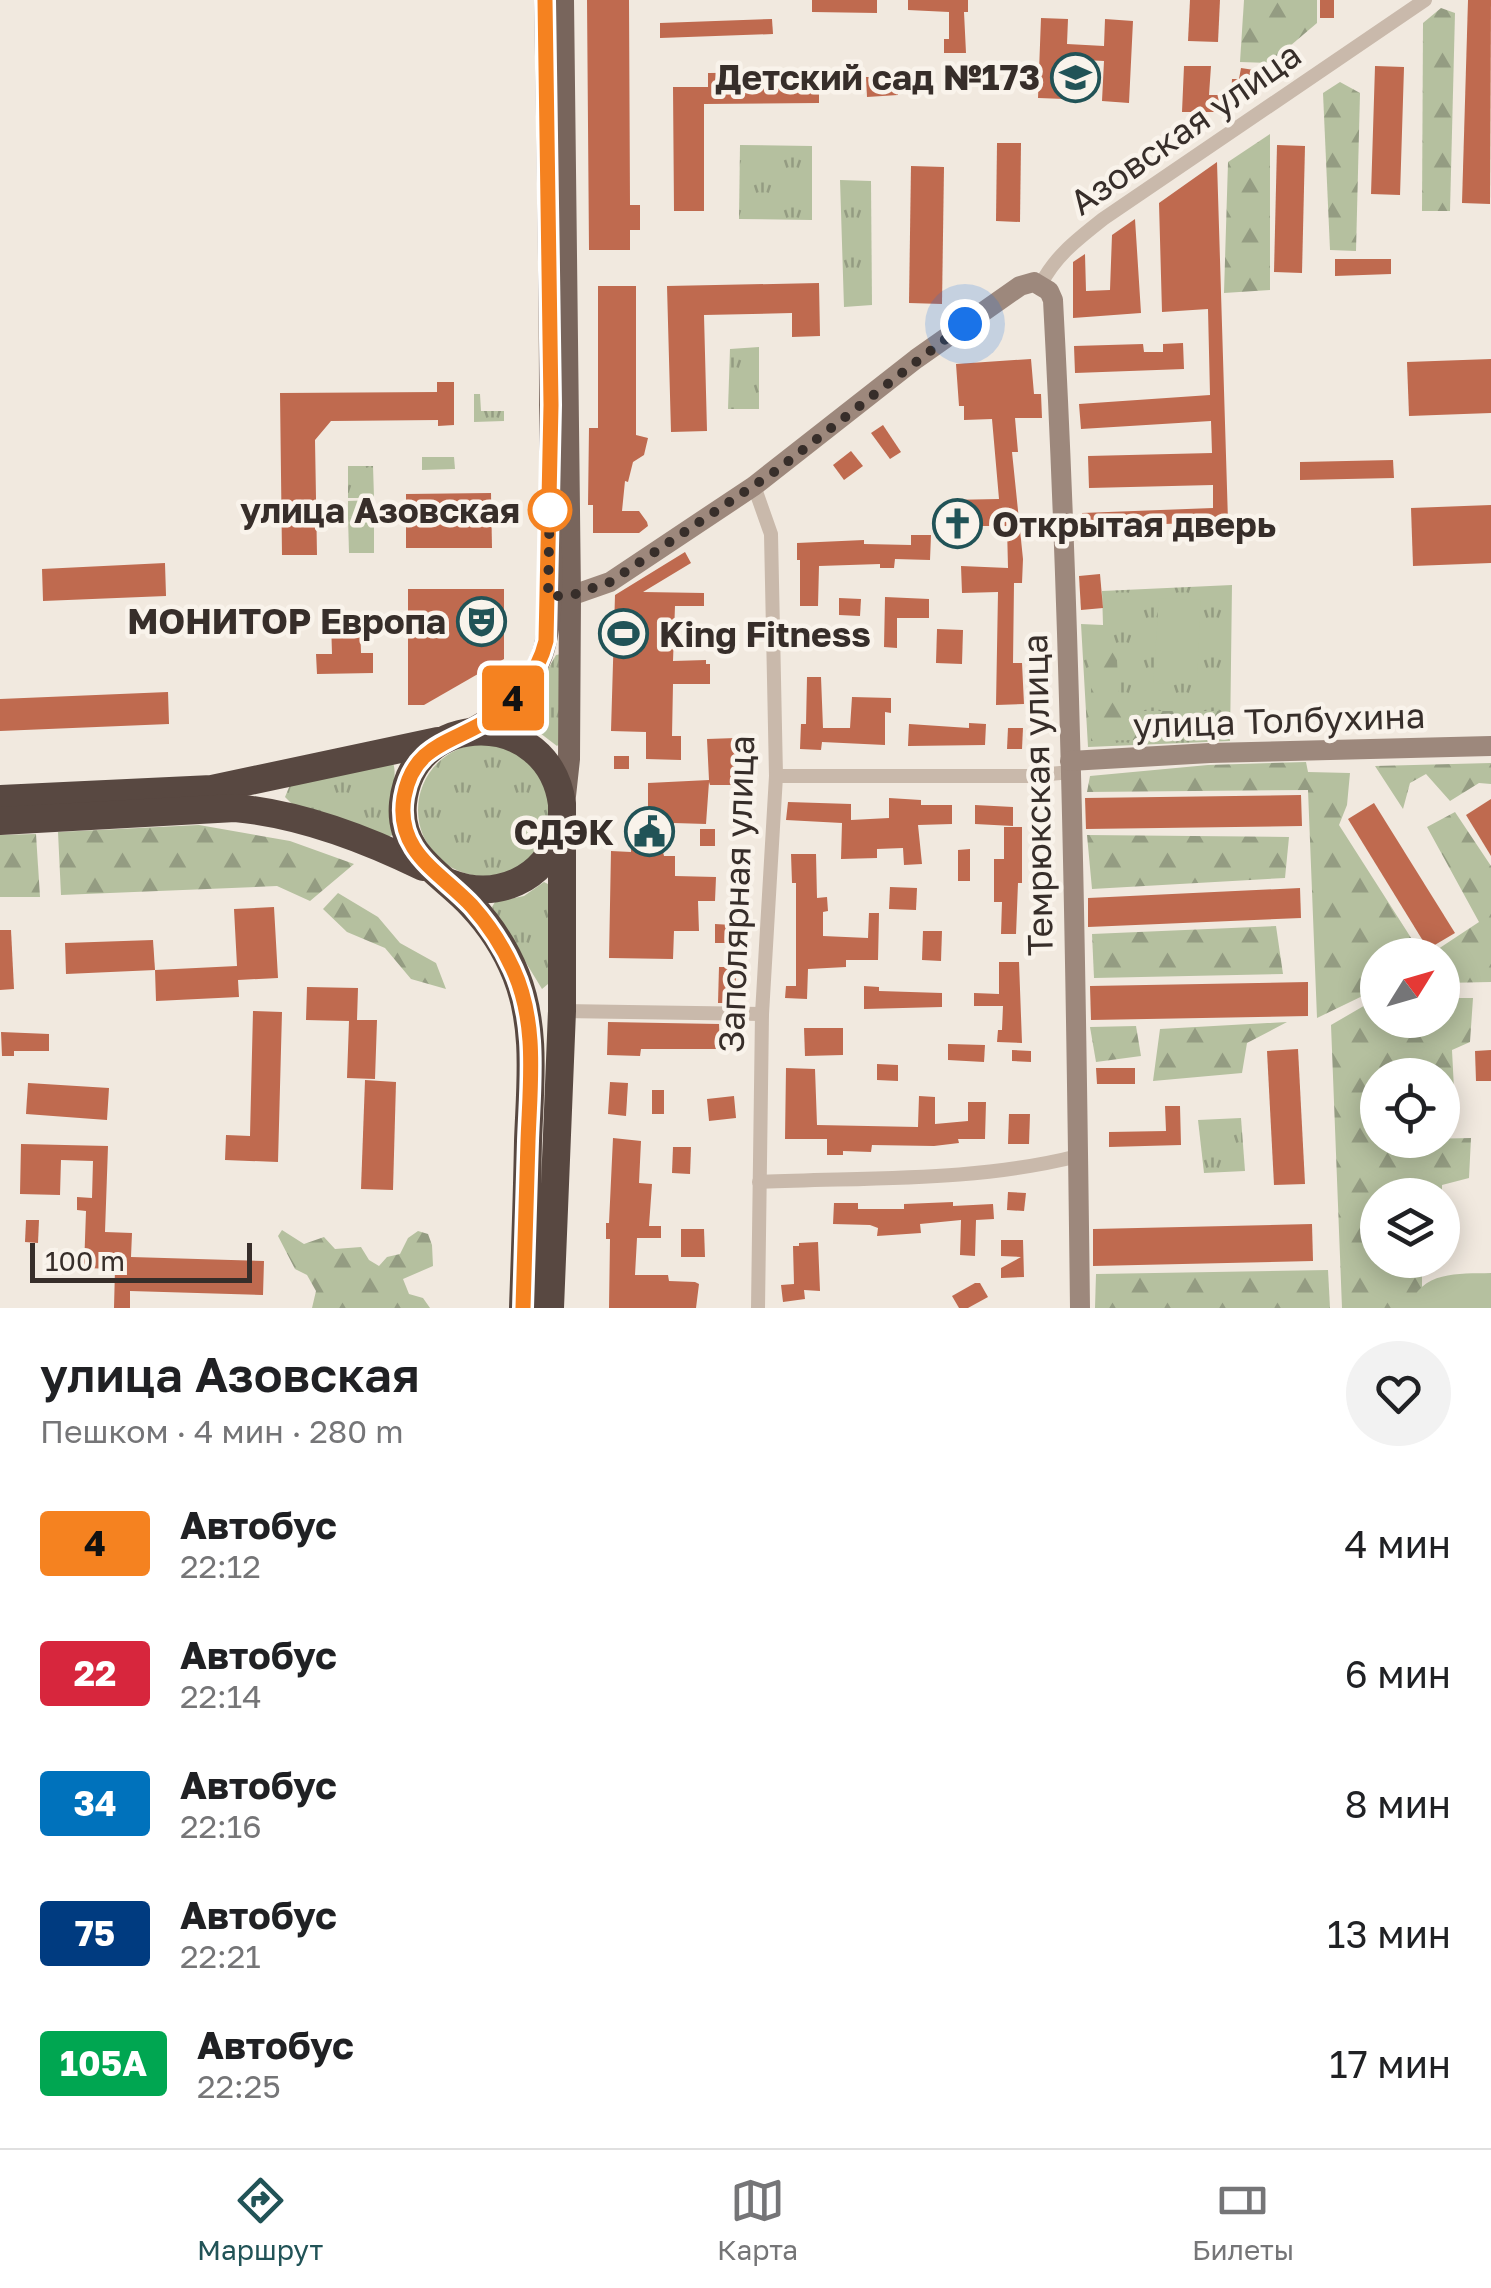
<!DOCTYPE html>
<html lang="ru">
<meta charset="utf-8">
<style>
body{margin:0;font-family:"Golos Text",sans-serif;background:#f2f2f2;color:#202124;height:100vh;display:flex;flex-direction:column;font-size:38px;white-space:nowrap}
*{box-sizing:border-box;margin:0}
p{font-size:32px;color:#757577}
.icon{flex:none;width:55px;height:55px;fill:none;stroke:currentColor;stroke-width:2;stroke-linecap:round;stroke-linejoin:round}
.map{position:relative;height:1308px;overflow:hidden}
.drawer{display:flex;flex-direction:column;background:#fff;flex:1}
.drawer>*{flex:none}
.badge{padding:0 20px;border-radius:8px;font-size:35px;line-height:65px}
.needle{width:65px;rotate:53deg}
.tools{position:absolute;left:1360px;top:938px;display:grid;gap:20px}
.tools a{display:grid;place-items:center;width:100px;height:100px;border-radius:50%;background:#fff;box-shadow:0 5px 25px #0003;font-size:50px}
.scale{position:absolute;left:30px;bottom:25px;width:222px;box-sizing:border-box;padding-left:10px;border:5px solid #372e2a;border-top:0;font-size:28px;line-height:35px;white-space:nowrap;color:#372e2a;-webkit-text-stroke:8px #f9f3eb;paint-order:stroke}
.you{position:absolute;width:50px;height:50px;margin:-25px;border:8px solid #fff;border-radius:50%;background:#1a73e8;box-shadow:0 0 0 15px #1a73e833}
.map>.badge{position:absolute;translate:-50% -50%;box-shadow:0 0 0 5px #fff}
.round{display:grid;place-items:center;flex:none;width:105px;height:105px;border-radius:52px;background:#f2f2f2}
.headline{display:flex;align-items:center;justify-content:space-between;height:170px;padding:0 40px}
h1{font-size:48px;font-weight:600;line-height:75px}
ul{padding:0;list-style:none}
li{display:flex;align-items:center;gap:30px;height:130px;padding:0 40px}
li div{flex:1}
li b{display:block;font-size:38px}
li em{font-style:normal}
li .badge{min-width:110px;font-weight:700;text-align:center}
.dock{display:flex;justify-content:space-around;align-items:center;height:140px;border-top:2px solid #e0e0e0;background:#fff;font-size:28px;color:#757577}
.dock a{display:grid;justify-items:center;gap:5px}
.dock .on{color:#215357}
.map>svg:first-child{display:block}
.grass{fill:url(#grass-tufts)}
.forest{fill:url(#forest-firs)}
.pitch{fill:#b5c09f}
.building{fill:#bf6a4f}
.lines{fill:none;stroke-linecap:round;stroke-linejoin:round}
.street{stroke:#c9b9ab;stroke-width:14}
.secondary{stroke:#9d887c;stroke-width:20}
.primary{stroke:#78655c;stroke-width:22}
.highway{stroke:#584841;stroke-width:28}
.line-casing{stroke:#fff;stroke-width:22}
.line{stroke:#f58220;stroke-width:15}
.walk{stroke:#372e2a;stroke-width:10;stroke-dasharray:0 18}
.stop-dot{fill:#fff;stroke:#f58220;stroke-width:5}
.labels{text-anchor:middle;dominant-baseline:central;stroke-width:9;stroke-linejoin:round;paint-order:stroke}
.poi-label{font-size:35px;font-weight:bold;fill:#372e2a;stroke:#f9f3eb;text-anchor:end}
.street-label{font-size:35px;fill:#372e2a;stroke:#f9f3eb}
.stop-label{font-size:35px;font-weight:bold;fill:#372e2a;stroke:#f9f3eb;text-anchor:end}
</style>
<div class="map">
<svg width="1491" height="1308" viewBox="0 0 1491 1308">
<defs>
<pattern id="grass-tufts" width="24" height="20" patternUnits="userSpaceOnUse" patternTransform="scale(2.5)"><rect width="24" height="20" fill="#b5c09f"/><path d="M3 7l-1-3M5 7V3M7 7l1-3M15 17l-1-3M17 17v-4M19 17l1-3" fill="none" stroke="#949c82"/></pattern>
<pattern id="forest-firs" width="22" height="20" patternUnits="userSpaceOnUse" patternTransform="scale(2.5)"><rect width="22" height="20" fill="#b5c09f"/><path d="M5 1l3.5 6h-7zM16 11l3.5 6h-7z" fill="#949c82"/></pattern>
</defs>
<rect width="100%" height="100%" fill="#f1e9df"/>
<g class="grass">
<path d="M740 145 812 146V220L739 219Z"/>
<path d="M840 180 871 181 872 305 844 307Z"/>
<path d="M759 347V409H728L730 349Z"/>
<path d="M474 394H480L481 411H504V421L474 422Z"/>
<path d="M348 466H373L374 498H348Z"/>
<path d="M374 500V516L348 517V501Z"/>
<path d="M1232 585 1230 741 1088 747 1081 624 1103 625 1102 591Z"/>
<path d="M561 654V742L557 746 536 730 510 720 511 714 544 676 556 655Z"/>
<circle cx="484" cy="810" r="66"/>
<path d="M393 763C399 777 386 812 393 835L387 837 293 805 285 797 290 785Z"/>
<path d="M544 882 550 885 548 984 542 989 492 907 495 902 524 896Z"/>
<path d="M1241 1118 1245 1171 1204 1173 1198 1120Z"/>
</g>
<g class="forest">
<path d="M1244 0H1317V23L1270 63 1240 62Z"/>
<path d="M1441 8 1455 13 1450 211H1422L1423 23Z"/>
<path d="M1340 82 1360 93 1356 251 1330 250 1323 93Z"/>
<path d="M1270 134V290L1224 293 1228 162Z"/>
<path d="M1116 644 1120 711H1219V738L1091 741V647Z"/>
<path d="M1306 762 1308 772 1350 773 1347 805 1339 825 1422 955H1378L1377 989 1317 1018 1308 790 1087 792 1090 776 1208 765Z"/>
<path d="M1491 763V784L1479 783 1450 801 1426 774 1410 783 1403 809 1375 766Z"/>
<path d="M1455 812 1491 866V982L1443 983 1442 955H1429L1479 922 1427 827Z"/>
<path d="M199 825 290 841 354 864 310 901 277 886 61 895 58 832Z"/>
<path d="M36 834 40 897H0V835Z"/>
<path d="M1087 835 1289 837 1285 878 1092 889Z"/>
<path d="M338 893 378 917 400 943 436 963 446 989 411 979 385 948 347 932 323 909Z"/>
<path d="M1276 926 1283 974 1094 978 1092 934Z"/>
<path d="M1443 998H1473L1470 1042 1452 1050 1455 1109 1443 1111 1442 1075H1378V1140L1471 1138 1469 1178 1442 1185V1195H1378V1260H1422V1308H1342L1331 1025 1374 1000H1377L1378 1020H1442Z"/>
<path d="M1287 1022 1247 1043 1242 1073 1153 1081 1160 1029Z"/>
<path d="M1136 1026 1141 1056 1096 1062 1090 1027Z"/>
<path d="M282 1230 304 1244 324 1237 335 1249 361 1247 369 1260 379 1266 387 1257 400 1254 408 1238 418 1231 428 1234 432 1245 433 1266 403 1279 409 1294 423 1298 430 1308H312L316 1291 307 1275 295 1269 278 1236Z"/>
<path d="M1328 1270 1330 1308H1095L1096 1274Z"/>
</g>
<g class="pitch">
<path d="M422 457H454L455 469 422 470Z"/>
<path d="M374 516V553H349L348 517Z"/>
<path d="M1159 598 1201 600 1197 684 1153 683Z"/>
<path d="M1491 1273V1308H1409C1421 1270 1458 1274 1491 1273Z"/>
</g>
<g class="building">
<path d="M587 0H629L630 205H640V230H630V250H589Z"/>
<path d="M812 0H877V13L812 12Z"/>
<path d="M908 0H968V12H964L966 53H944V39H949V12L908 10Z"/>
<path d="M1190 0H1220L1218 42 1188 41Z"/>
<rect x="1320" y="0" width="14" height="18"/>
<path d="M1468 0H1491L1490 204 1462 203Z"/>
<path d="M1041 18 1068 19 1067 44 1104 46 1105 19 1133 21 1129 103 1102 101 1104 61 1067 59 1065 99 1038 98Z"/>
<path d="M772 19 773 34 660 38V23Z"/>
<path d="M1184 66H1211L1209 95H1226V112H1182Z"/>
<path d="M1375 66 1404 67 1400 195 1371 194Z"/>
<path d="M1241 68 1254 70 1252 101 1231 100 1232 79H1239Z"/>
<path d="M819 72V103L704 104V211H674L673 87H708V73Z"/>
<path d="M866 77H897L898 95 867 97Z"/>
<path d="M997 143H1021L1020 222 996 221Z"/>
<path d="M1277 145 1305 146 1302 273 1274 272Z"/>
<path d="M1217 162 1228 521 1082 528V513L1213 508V485L1089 488 1088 456 1212 453 1211 421 1081 429 1079 404 1210 395 1208 309 1162 312 1159 203Z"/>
<path d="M911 166 944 167 942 304 909 303Z"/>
<path d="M1135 219 1141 313 1073 318V262L1085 254 1086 291 1110 290 1112 235Z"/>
<path d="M1335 259H1391V274L1335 276Z"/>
<path d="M819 283 820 336 792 337V313L704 315 707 431 671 432 667 286Z"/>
<path d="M598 286H636V435L648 438 644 455 633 462 628 482 625 481 622 511H639L647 522 648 526 639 533H593V505H588L589 428H598Z"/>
<path d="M1183 343 1184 369 1075 373 1074 346 1143 344 1144 352H1163V344Z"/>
<path d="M1031 359 1034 394H1041L1042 418H1015L1018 452H1012L1023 559 1022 583H1014L1013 663H1022L1024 704 996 705 998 592 962 593 961 566 1008 568 1007 526H949V500L999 499 992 419 964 420V406H959L956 364Z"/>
<path d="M1491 359V413L1409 416 1407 362Z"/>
<path d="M437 382H454V425L438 426V420L331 421 315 440 317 555H282L280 393 437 392Z"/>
<path d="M883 425 901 452 890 459 871 433Z"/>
<path d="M851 451 863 466 844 480 833 465Z"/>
<path d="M1393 460 1394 478 1300 480V462Z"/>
<path d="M491 493 492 548H406V494Z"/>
<path d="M1491 505V563L1413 566 1411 508Z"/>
<path d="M911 535H931L930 560 895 559 894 568H880V564L819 566 818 606H800V560H797V543L864 540V544L911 545Z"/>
<path d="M685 552 691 563 643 592 704 593V606H675L673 661 706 660V664H710V684H673L672 736H681V760L646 759V732L611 731 615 595Z"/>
<path d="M165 563 166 596 43 601 42 569Z"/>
<path d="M1100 574 1103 608 1081 610 1079 576Z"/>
<path d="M408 589H504V659L424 705H408Z"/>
<path d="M885 597 929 599V618H897V648L884 647Z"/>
<path d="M839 598 861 599 860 616 839 615Z"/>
<path d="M360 620 361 653H373V673L317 674 316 654H332L331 621Z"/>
<path d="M937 629 963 630 962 664 936 663Z"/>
<rect x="801" y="632" width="21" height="17"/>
<path d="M807 677H821L823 728H850L852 697 891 698V713L885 712V745L822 742 821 750 800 749 801 724H806Z"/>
<path d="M168 692 169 724 0 731V699Z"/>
<path d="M969 723 986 724 985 745 908 746 909 724 969 728Z"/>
<path d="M1008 728H1023L1022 749H1007Z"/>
<path d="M736 738 741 785H710L709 782 706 824 674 823V828H664L663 852 664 856H675V876L716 877 715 901H698L699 931H674L673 959 609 958 611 851 631 852 632 829 648 830V783L709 780 707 739Z"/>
<rect x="614" y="756" width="15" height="13"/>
<path d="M1301 795 1302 826 1086 829 1085 798Z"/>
<path d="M889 798 921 800V805H952V824L918 825 922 864 904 865 903 848 877 849V858L841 859 842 823 786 820 788 802 851 804V820L889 818Z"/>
<path d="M1491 799V856L1466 815Z"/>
<path d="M1374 803 1455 933 1428 949 1348 819Z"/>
<path d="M975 805 1013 807V826L975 824Z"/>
<path d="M1004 827H1022V883H1018L1016 934H1001L1002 902H994V859H1004Z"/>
<rect x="700" y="829" width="15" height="17"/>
<path d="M970 849V881H958V850Z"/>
<path d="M791 854H816L817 898 827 897 828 911 823 912V936L868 938 869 913H879L878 960H846V967L808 969 807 999 785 998 786 986H796V883H792Z"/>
<path d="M890 887 917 888 916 910 889 909Z"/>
<path d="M1300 888 1301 918 1088 927V898Z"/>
<path d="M274 907 278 978 238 980 239 997 156 1001 155 970 237 966 234 909Z"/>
<path d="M715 924 732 925V943H715Z"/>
<path d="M0 930H11L14 989 0 990Z"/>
<path d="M923 931H942L941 961 922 960Z"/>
<path d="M153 940 155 970 66 974 65 943Z"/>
<path d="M999 962H1019L1022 1043 997 1042 998 1030H1002L1003 1006H974V993L999 994Z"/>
<path d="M719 967H737L734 1003H718Z"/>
<path d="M1308 982V1016L1091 1020 1090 986Z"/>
<path d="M864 986 879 987V991L942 993V1007L864 1009Z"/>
<path d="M307 987 358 988 357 1020H377L375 1079 347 1078 349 1021 306 1020Z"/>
<path d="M253 1011 282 1012 278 1162 225 1160 226 1135 250 1136Z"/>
<path d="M608 1022 719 1024 720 1049H641L640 1056 607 1055Z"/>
<path d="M804 1028H843V1055L805 1056Z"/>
<path d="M1 1032 49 1034V1051H14V1056H2Z"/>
<path d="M948 1044 985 1045 984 1062 948 1060Z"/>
<path d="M1298 1049 1305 1184 1274 1185 1267 1051Z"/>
<path d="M1012 1050 1031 1051V1062L1012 1061Z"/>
<path d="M1491 1050V1081H1476L1475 1051Z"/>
<path d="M877 1064 898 1065V1081L877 1080Z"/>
<path d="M786 1068 815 1069 817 1125 918 1127 919 1096 935 1097V1124L968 1121V1102H986L985 1139H958L959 1143 934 1146 872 1145 871 1152 843 1151V1155H827V1139H785Z"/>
<path d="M1096 1068H1135V1084H1097Z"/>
<path d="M365 1080 396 1082 393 1190 361 1189Z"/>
<path d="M610 1082 628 1083 626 1116 608 1114Z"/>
<path d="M28 1083 109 1088 107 1120 26 1114Z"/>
<rect x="652" y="1090" width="12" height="24"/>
<path d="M734 1096 736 1118 709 1121 707 1099Z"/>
<path d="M1165 1106H1180L1181 1145 1109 1147V1132L1166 1131Z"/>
<path d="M1009 1114H1030L1029 1144H1008Z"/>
<path d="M613 1138 641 1141 639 1183 652 1184 649 1226H661V1238H637L635 1275H668L669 1281 695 1282 699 1284 696 1308H609L610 1239H606V1223H609Z"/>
<path d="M21 1144 108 1146 105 1232 132 1233 131 1257 264 1261 263 1295 130 1291V1308H114L115 1269 84 1268 86 1211 77 1210V1197L92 1198 93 1161 61 1160 60 1195 20 1194Z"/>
<path d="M673 1147H691L690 1174 672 1173Z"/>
<path d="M1008 1192 1026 1193 1024 1211 1007 1210Z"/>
<path d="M953 1202V1206L993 1204 994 1219 976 1220 975 1256 960 1255 961 1220 920 1224 921 1233 877 1236 878 1228 870 1225 833 1224 834 1203H858V1209H904V1204Z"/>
<path d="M26 1220H39L38 1243 25 1242Z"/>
<path d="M1312 1224 1313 1261 1093 1266V1229Z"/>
<path d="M681 1229H704L705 1257H681Z"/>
<path d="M1001 1240H1023L1024 1277 1001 1278V1268L1021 1257 1001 1256Z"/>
<path d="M818 1242 820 1291 804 1290 805 1299 783 1302 781 1285 794 1284 793 1246H799V1243Z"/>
<path d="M975 1283H980L988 1297 968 1308H959L952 1296Z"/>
</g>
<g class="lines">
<g class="street">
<path d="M1041 284C1056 255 1078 239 1103 219L1425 0"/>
<path d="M754 486 771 534 776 776 762 1014 758 1308"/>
<path d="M776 776H1028L1071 772"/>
<path d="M562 1011 762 1014"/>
<path d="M759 1182C865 1177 976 1182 1078 1156"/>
</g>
<g class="secondary">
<path d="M556 597 570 596 610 582 754 486 916 359 1020 286 1034 282 1049 291 1053 300C1071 636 1076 972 1080 1308"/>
<path d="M1070 761 1210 753 1491 746"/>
</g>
<g class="primary">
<path d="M563 0 570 596 569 759 564 805"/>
<path d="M462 733C496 719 529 690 542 655 557 613 549 534 550 488 551 325 548 163 545 0"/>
</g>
<g class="highway">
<path d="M0 799 212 789 438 741"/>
<path d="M0 821 235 808C301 814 364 838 423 867"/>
<path d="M450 883C496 901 545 880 560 831"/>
<path d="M523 1308C525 1252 527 1196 528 1141 530 1085 537 1028 516 975 506 950 489 924 471 905 441 873 398 854 403 803 413 707 549 708 562 804V1011L550 1308"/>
</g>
</g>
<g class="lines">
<defs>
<path id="line" d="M523 1308C525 1252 526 1197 528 1141 530 1084 538 1023 513 969 503 947 488 924 472 906 440 872 395 852 404 797 413 747 447 744 483 723 512 707 538 674 546 641L551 405 545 0"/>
</defs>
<use href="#line" class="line-casing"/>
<use href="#line" class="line"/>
<path class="walk" d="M550 510V495L548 596H570L610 582 777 470 965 324"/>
</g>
<defs>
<symbol id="school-ring" viewBox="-11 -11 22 22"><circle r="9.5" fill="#f9f3eb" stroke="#215357" stroke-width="1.5"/><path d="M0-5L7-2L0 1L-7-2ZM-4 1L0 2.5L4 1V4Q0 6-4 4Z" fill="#215357"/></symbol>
<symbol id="church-ring" viewBox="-11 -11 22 22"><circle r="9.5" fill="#f9f3eb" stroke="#215357" stroke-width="1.5"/><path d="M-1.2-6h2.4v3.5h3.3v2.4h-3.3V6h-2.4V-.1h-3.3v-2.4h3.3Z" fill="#215357"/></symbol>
<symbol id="theatre-ring" viewBox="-11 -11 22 22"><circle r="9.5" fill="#f9f3eb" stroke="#215357" stroke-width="1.5"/><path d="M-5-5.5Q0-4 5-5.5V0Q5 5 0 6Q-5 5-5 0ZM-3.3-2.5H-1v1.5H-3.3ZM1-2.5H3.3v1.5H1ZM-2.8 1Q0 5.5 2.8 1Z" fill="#215357"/></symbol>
<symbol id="stadium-ring" viewBox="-11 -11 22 22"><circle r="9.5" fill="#f9f3eb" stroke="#215357" stroke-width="1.5"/><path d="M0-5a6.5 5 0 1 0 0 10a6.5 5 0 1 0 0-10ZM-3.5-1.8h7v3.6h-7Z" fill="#215357"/></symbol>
<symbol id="civic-ring" viewBox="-11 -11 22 22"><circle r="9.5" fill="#f9f3eb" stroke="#215357" stroke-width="1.5"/><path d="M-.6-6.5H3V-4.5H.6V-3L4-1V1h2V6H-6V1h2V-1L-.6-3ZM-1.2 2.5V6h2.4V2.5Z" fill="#215357"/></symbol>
</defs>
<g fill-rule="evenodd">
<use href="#school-ring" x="1048" y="50" width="55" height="55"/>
<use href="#church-ring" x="930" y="496" width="55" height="55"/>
<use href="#theatre-ring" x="454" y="594" width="55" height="55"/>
<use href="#stadium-ring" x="596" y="606" width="55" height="55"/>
<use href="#civic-ring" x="622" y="804" width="55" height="55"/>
</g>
<circle class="stop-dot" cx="550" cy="510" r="20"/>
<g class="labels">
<g class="poi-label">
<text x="1040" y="77">Детский cад №173</text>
<text x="992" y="524" text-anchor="start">Открытая дверь</text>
<text x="446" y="621">МОНИТОР Европа</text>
<text x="659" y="634" text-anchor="start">King Fitness</text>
<text x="614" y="832">СДЭК</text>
</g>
<g class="street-label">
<text transform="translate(1185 128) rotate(-35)">Азовская улица</text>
<text transform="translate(1279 720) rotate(-2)">улица Толбухина</text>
<text transform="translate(1037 795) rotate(-91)">Темрюкская улица</text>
<text transform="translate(736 894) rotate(-88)">Заполярная улица</text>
</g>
<g class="stop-label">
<text x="520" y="510">улица Азовская</text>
</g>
</g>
</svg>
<div class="tools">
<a><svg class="needle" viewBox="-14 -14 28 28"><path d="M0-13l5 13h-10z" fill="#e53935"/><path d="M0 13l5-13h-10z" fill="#757577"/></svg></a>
<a><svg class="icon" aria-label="locate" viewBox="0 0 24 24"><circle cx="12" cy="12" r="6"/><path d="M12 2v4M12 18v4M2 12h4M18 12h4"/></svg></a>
<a><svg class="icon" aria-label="layers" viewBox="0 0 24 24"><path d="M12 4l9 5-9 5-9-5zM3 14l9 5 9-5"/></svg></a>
</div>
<div class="scale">100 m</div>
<div class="you" style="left:965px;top:324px"></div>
<b class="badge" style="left:513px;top:698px;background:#f58220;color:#111">4</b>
</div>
<section class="drawer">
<div class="headline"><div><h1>улица Азовская</h1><p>Пешком · 4 мин · 280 m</p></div><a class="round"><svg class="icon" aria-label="heart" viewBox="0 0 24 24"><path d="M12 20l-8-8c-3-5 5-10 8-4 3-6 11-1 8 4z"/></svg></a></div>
<ul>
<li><span class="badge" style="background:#f58220;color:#111">4</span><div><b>Автобус</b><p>22:12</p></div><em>4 мин</em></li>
<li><span class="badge" style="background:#d7263d;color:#fff">22</span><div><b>Автобус</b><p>22:14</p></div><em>6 мин</em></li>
<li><span class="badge" style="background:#0072bc;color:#fff">34</span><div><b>Автобус</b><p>22:16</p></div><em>8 мин</em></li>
<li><span class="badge" style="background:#003b80;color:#fff">75</span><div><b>Автобус</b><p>22:21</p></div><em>13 мин</em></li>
<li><span class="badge" style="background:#00a651;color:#fff">105А</span><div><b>Автобус</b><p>22:25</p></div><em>17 мин</em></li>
</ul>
</section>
<nav class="dock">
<a class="on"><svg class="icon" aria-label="directions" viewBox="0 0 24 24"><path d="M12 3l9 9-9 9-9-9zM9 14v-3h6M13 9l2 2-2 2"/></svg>Маршрут</a>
<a><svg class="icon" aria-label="map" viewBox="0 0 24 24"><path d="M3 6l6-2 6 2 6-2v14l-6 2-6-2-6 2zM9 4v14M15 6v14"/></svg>Карта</a>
<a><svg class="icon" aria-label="tickets" viewBox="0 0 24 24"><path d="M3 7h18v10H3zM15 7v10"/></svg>Билеты</a>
</nav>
